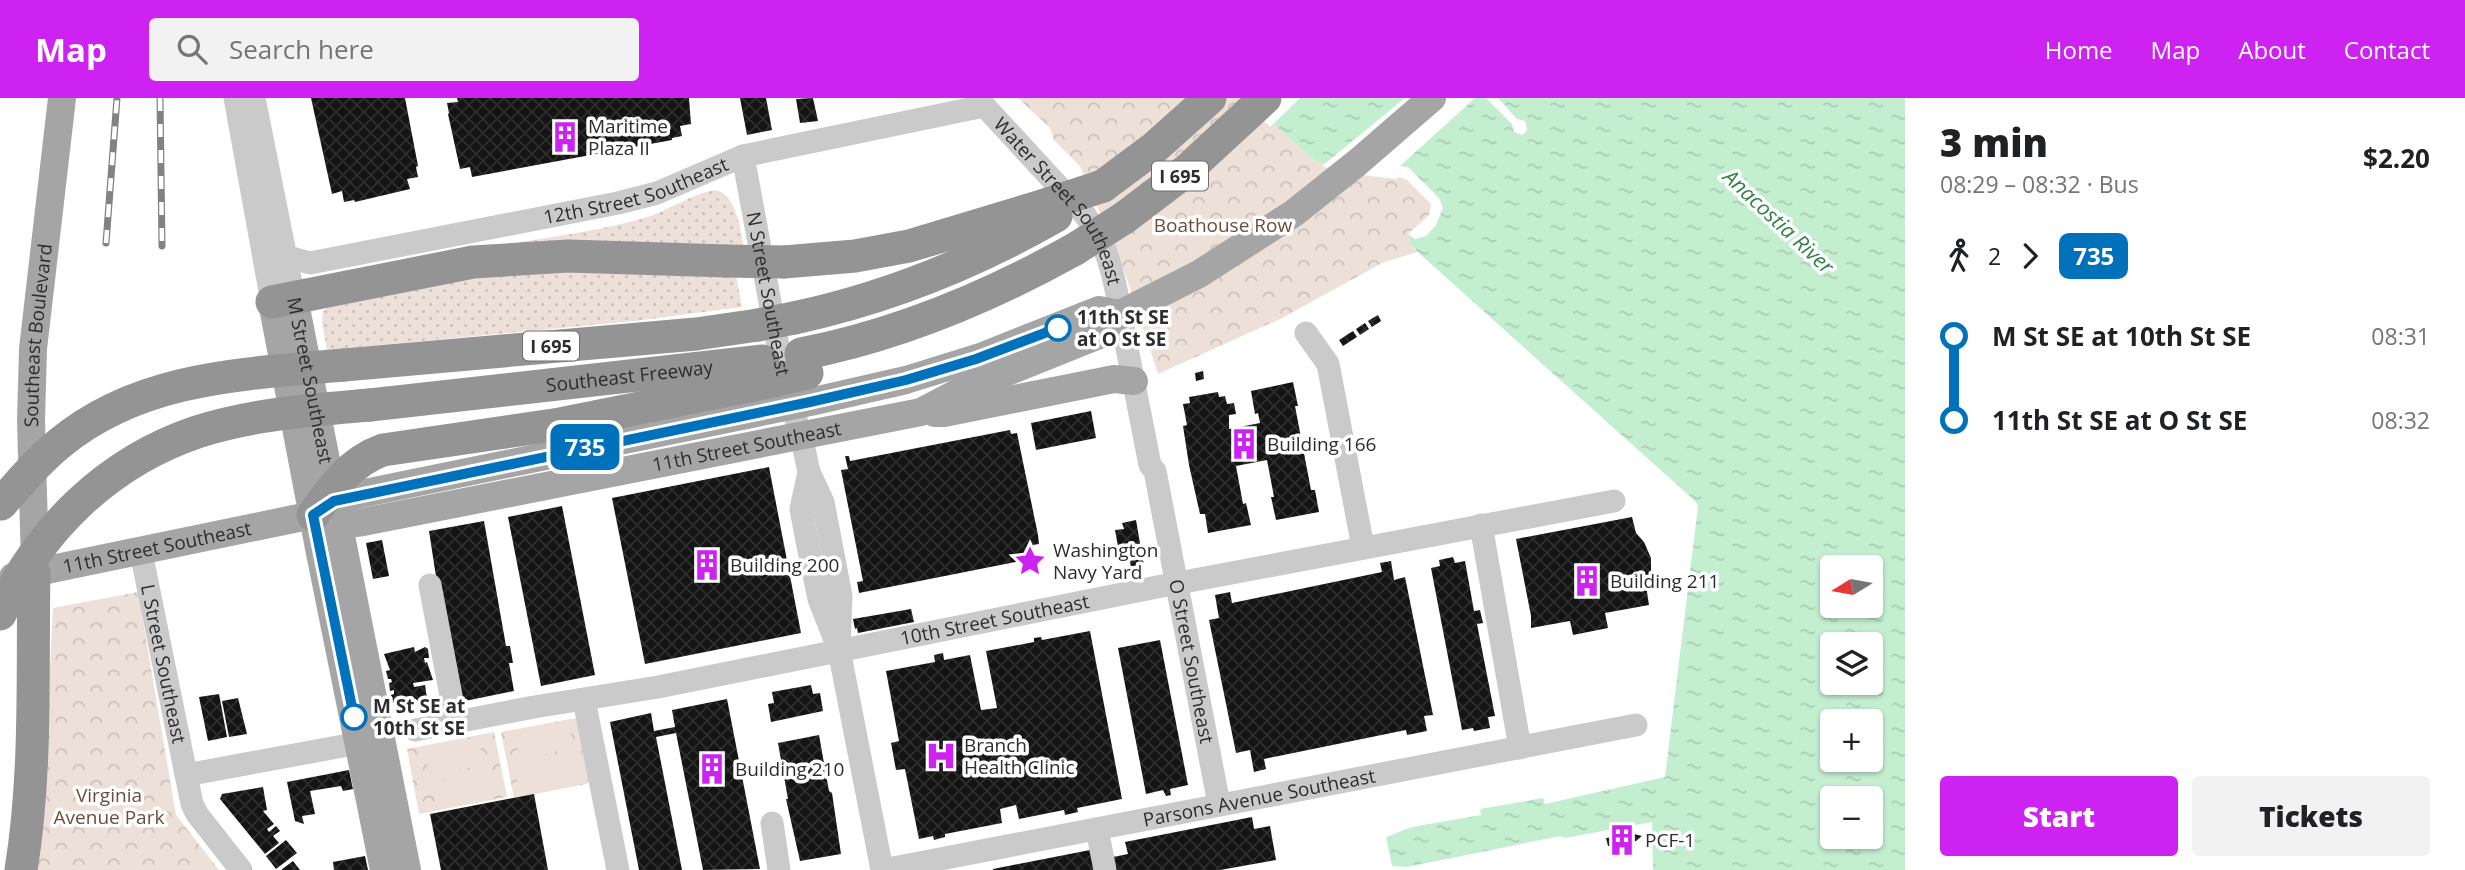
<!DOCTYPE html>
<meta charset="utf-8">
<style>
body{margin:0;font-family:"Open Sans",sans-serif;background:#f2f2f2;color:#202124;height:100vh;display:flex;flex-direction:column;font-size:26px;white-space:nowrap}
*{box-sizing:border-box;margin:0}
p{font-size:23px;color:#757577}
.icon{flex:none;width:38px;height:38px;fill:none;stroke:currentColor;stroke-width:2;stroke-linecap:round;stroke-linejoin:round}
.map{position:relative;flex:1;overflow:hidden}
.drawer{display:flex;flex-direction:column;background:#fff;width:560px}
.drawer>*{flex:none}
.badge{padding:0 14px;border-radius:10px;font-size:24px;line-height:46px}
.needle{width:46px;rotate:259deg}
.tools{position:absolute;left:1820px;top:457px;display:grid;gap:14px}
.tools a{display:grid;place-items:center;width:63px;height:63px;border-radius:7px;background:#fff;box-shadow:0 2px 5px #0004;font-size:35px}
.map>.badge{position:absolute;translate:-50% -50%;box-shadow:0 0 0 4px #fff}
.legs{display:flex;align-items:center;gap:10px;height:77px;padding:0 35px;font-size:23px}
.legs p{margin-inline-start:auto}
.summary{display:flex;align-items:center;justify-content:space-between;height:119px;padding:0 35px}
h1{font-size:38px;font-weight:800;line-height:52px}
.action{display:flex;gap:14px;margin-top:auto;padding:14px 35px}
.action a{flex:1;height:80px;border-radius:7px;background:#ce22f2;color:#fff;font-size:28px;font-weight:800;line-height:80px;text-align:center}
.action a+a{background:#f2f2f2;color:#202124}
ul{padding:0 35px;list-style:none}
li{display:flex;align-items:center;gap:24px;height:84px;font-size:26px}
li i{display:grid;place-items:center;width:10px;height:100%;margin:0 9px;background:currentColor}
li i::after{content:'';width:18px;height:18px;margin:-9px;border:5px solid;border-radius:50%;background:#fff}
li p{margin-inline-start:auto}
li:first-child i{background:linear-gradient(#0000 50%,currentColor 0)}
li:last-child i{background:linear-gradient(currentColor 50%,#0000 0)}
header{display:flex;align-items:center;gap:42px;box-sizing:border-box;height:98px;padding:0 35px;background:#ce22f2;color:#fff}
header strong{font-size:33px}
nav{display:flex;gap:38px;margin-inline-start:auto;font-size:24px}
.search{width:490px;height:63px;background:#f2f2f2;display:flex;align-items:center;gap:18px;box-sizing:border-box;padding:0 24px;border-radius:7px;color:#757577;font-size:26px}
main{display:flex;flex:1;min-height:0}
.map>svg:first-child{display:block}
.grass{fill:url(#grass-dots)}
.park{fill:url(#park-crowns)}
.pitch{fill:#ece0d9}
.water{fill:url(#water-ripples);fill-rule:evenodd}
.pier{fill:#fff}
.building{fill:url(#building-cross-hatch)}
.lines{fill:none;stroke-linecap:round;stroke-linejoin:round}
.minor{stroke:#cacaca;stroke-width:23}
.major{stroke:#a5a5a5;stroke-width:28}
.highway{stroke:#949494;stroke-width:33}
.rail-casing{stroke:#828282;stroke-width:7}
.rail{stroke:#fff;stroke-width:4.5;stroke-dasharray:13;stroke-linecap:butt}
.highway-bridge{stroke:#949494;stroke-width:33}
.line-1-casing{stroke:#fff;stroke-width:16}
.line-1{stroke:#0072bc;stroke-width:10}
.stop-1-dot{fill:#fff;stroke:#0072bc;stroke-width:3.5}
.labels{text-anchor:middle;dominant-baseline:central;stroke-width:7;stroke-linejoin:round;paint-order:stroke}
.shield{fill:#fff;stroke:#6c6c6c;stroke-width:2}
.shield-label{font-size:18px;font-weight:bold;fill:#2d2d2d}
.poi-label{font-size:19px;fill:#2d2d2d;stroke:#fff;text-anchor:start}
.street-label{font-size:19px;fill:#2d2d2d;stroke:#fff}
.park-label{font-size:19px;fill:#6c4e38;stroke:#fff}
.stop-label{font-size:19px;font-weight:bold;fill:#2d2d2d;stroke:#fff;text-anchor:start}
.water-label{font-size:21px;font-style:italic;fill:#308147;stroke:#fff}
</style>
<header>
<strong>Map</strong>
<div class="search"><svg class="icon" aria-label="search" viewBox="0 0 24 24"><circle cx="10" cy="10" r="6"/><path d="M15 15l6 6"/></svg>Search here</div>
<nav><a>Home</a><a>Map</a><a>About</a><a>Contact</a></nav>
</header>
<main>
<div class="map">
<svg width="1905" height="772" viewBox="0 0 1905 772">
<defs>
<pattern id="grass-dots" width="8" height="8" patternUnits="userSpaceOnUse" patternTransform="scale(1.75)"><rect width="8" height="8" fill="#ece0d9"/><path d="M2 2h.1M6 6h.1" fill="none" stroke="#cbc0bb" stroke-width="1.8" stroke-linecap="round"/></pattern>
<pattern id="park-crowns" width="20" height="18" patternUnits="userSpaceOnUse" patternTransform="scale(1.75)"><rect width="20" height="18" fill="#ece0d9"/><path d="M2 6a3 3 0 1 1 6 0M12 15a3 3 0 1 1 6 0" fill="none" stroke="#cbc0bb"/></pattern>
<pattern id="water-ripples" width="26" height="14" patternUnits="userSpaceOnUse" patternTransform="scale(1.75)"><rect width="26" height="14" fill="#c4eed0"/><path d="M2 4q2-2 4 0t4 0M15 11q2-2 4 0t4 0" fill="none" stroke="#a9ccb3"/></pattern>
<pattern id="building-cross-hatch" width="8" height="8" patternUnits="userSpaceOnUse" patternTransform="scale(1.75)"><rect width="8" height="8" fill="#141414"/><path d="M0 0l8 8M0 8l8-8" fill="none" stroke="#2e2e2e"/></pattern>
</defs>
<rect width="100%" height="100%" fill="#fff"/>
<g class="grass">
<path d="M715 92C736 95 741 133 744 150L509 146C554 138 600 133 644 120 668 113 691 96 715 92Z"/>
<path d="M551 173 736 177 742 209 635 223 327 252 322 224 323 213 327 210 475 179Z"/>
</g>
<g class="park">
<path d="M1018 0H1244L1314 62 1408 79 1435 105 1432 119 1410 147 1417 154 1382 165 1282 220 1158 276 1125 175 1080 68 1054 42 1050 30Z"/>
<path d="M138 494 176 717 219 772H32L43 709 53 510Z"/>
<path d="M581 619 592 676 587 686 514 700 501 634Z"/>
<path d="M494 634 507 699 419 716 407 651Z"/>
</g>
<g class="pitch">
<path d="M569 625 574 650 520 661 515 636Z"/>
<path d="M479 642 483 667 430 677 425 652Z"/>
<path d="M581 654 587 685 520 698 514 667Z"/>
<path d="M485 675 490 700 436 710 431 685Z"/>
</g>
<path class="water" d="M1244 0H1905V772H1653L1652 724 1565 740 1560 738 1407 769 1392 768 1386 739 1412 729 1481 717 1480 711 1543 700 1545 706 1665 679 1698 408 1695 403 1410 147V139L1432 119 1435 105 1408 79 1339 70 1314 62ZM1832 469H1871V508H1832ZM1832 546H1871V584H1832ZM1832 623H1871V662H1832ZM1832 700H1871V738H1832Z"/>
<g class="pier">
<path d="M1241 0H1300L1270 29Z"/>
<path d="M1405 0H1475L1400 68 1408 69 1439 100 1443 110 1436 127 1426 138 1415 141 1408 136 1429 117 1431 106 1407 82 1399 79 1396 81 1339 74 1322 68Z"/>
<path d="M1486 0H1498L1517 21 1525 23 1527 31 1525 35 1522 37 1514 34 1512 26Z"/>
</g>
<g class="building">
<path d="M311 0H405L418 68 416 69 418 79 407 81 410 91 355 104 354 102 344 104 342 93 332 96Z"/>
<path d="M457 0H689L691 26 680 28 682 38 672 40V42L472 79 470 69 460 71 448 16 449 15 447 5 458 4Z"/>
<path d="M740 0H766L772 32 747 37Z"/>
<path d="M813 0 818 23 800 25 796 1Z"/>
<path d="M1378 217 1381 223 1372 229 1368 223Z"/>
<path d="M1365 225 1369 231 1360 237 1356 231Z"/>
<path d="M1353 233 1357 239 1343 248 1339 242Z"/>
<path d="M1203 273 1204 281 1196 283 1195 275Z"/>
<path d="M1293 284 1298 308H1295L1311 392H1315L1319 414 1276 422 1271 399H1274L1267 362 1236 368 1243 406 1246 405 1251 427 1208 435 1205 416H1200L1189 367 1183 328 1187 327 1183 306 1190 305 1189 299 1218 294 1219 299 1225 298 1227 306 1234 305 1236 316 1229 317V331L1260 325 1258 315 1255 316 1251 293Z"/>
<path d="M1091 313 1096 340 1036 352 1031 325Z"/>
<path d="M1010 332 1011 336 1017 335 1038 437 1039 446 1033 447 1036 460 859 495 857 484 863 483 841 372 848 371 845 358H849L850 363Z"/>
<path d="M769 369 801 535 645 566 612 400Z"/>
<path d="M562 408 595 577 541 588 508 419Z"/>
<path d="M1632 419 1636 435 1644 444 1651 460V477L1647 494 1649 507 1605 515 1608 530 1573 537 1570 523 1531 530V518L1516 441Z"/>
<path d="M1136 422 1144 468 1131 470 1130 464 1121 465 1115 432 1124 431 1122 425Z"/>
<path d="M484 423 506 548H510L513 565H509L514 593 460 604 437 485 429 433Z"/>
<path d="M382 442 389 478 373 481 366 445Z"/>
<path d="M1453 459 1455 465 1465 463 1474 513 1480 512 1483 525 1477 526 1495 618 1488 619 1490 630 1474 633 1473 630 1462 632 1431 470 1440 468 1439 462Z"/>
<path d="M1391 463 1394 482 1405 479 1433 617 1424 618 1427 633 1407 637 1406 632 1264 661 1266 671 1254 674 1250 652 1236 655 1209 522 1219 520 1215 497 1230 494 1232 505 1382 474 1380 465Z"/>
<path d="M911 511 914 524 858 535 857 530 855 531 853 521Z"/>
<path d="M1090 533 1122 701 1077 710 1078 714 1065 717 1064 712 1019 721 1016 707 1000 711 1002 725 945 736V739L934 742 933 738 919 741 905 671 896 672 891 645 899 643 886 573 935 564 934 557 943 555 944 562 970 557 981 612 997 610 986 553 1034 544V540L1041 539 1042 542Z"/>
<path d="M1160 542 1188 687 1170 691 1171 697 1166 698 1163 692 1146 696 1118 550Z"/>
<path d="M414 549 415 554 425 549 428 551 429 560H424L425 565 427 564 433 582 413 585 414 589 425 587 427 600 408 607 407 604 393 605 391 597 394 596V592L390 593 389 585 392 584 391 581H388L386 573 390 572 384 556Z"/>
<path d="M811 587 813 596 820 595 823 613 771 624 768 606 774 605 772 594Z"/>
<path d="M219 596 227 639 208 643 199 599Z"/>
<path d="M238 600 247 636 229 639 222 603Z"/>
<path d="M727 601 760 771 703 772 676 635 656 639 682 772H639L610 624 651 615 654 633 675 629 672 612Z"/>
<path d="M819 637 829 693 832 695 841 756 800 763 786 701H788L778 645Z"/>
<path d="M349 672 353 691 343 693 341 688 310 693 315 716 302 718 304 726 295 723 287 684Z"/>
<path d="M263 689 267 712 263 713 274 726 267 731 269 734 276 728 280 733 273 738 279 745 265 756 220 701 222 696Z"/>
<path d="M534 696 548 772H441L430 716Z"/>
<path d="M1252 719 1254 731 1270 728 1276 762 1220 772H1115L1113 759 1128 756 1125 744Z"/>
<path d="M1634 736 1642 738 1636 743 1608 748 1606 740Z"/>
<path d="M286 742 297 755 276 771 266 758Z"/>
<path d="M1090 752 1094 772H993V771Z"/>
<path d="M365 758 368 772H334L333 764Z"/>
<path d="M293 763 300 772H281Z"/>
</g>
<g class="lines">
<g class="minor">
<path d="M235 0 272 204"/>
<path d="M254 0 294 200"/>
<path id="s1" d="M977 0 1085 117C1114 154 1117 200 1126 245 1134 285 1142 326 1150 367L1155 373 1219 706"/>
<path id="s2" d="M743 58 786 291 801 337 809 374 823 404 841 498 839 552"/>
<path id="s3" d="M285 158 310 165 618 105 657 95 743 58 984 8"/>
<path d="M1306 235 1328 266 1363 449"/>
<path d="M809 374 801 411 806 438 819 501 839 552 882 772"/>
<path d="M1481 427 1520 650"/>
<path id="s4" d="M141 454 192 706 197 716 241 772"/>
<path d="M430 487 456 624"/>
<path d="M584 602 618 772"/>
<path id="s5" d="M415 632 534 609 658 589 1157 489 1614 403"/>
<path d="M186 677 359 645"/>
<path d="M772 725 779 772"/>
<path d="M1097 731 1105 772"/>
<path id="s6" d="M883 772 1636 627"/>
</g>
<g class="major">
<path id="s7" d="M294 200 407 772"/>
<path d="M272 204 320 455 384 772"/>
<path d="M935 315H944L1114 281 1134 283"/>
<path id="s8" d="M313 417 340 427 363 424 921 314 965 291 1104 235 1120 216 1199 176 1294 115 1358 64 1432 0"/>
<path id="s9" d="M35 466 31 322 33 251 62 0"/>
<path id="s10" d="M13 479 313 417 334 403 355 397 810 304 906 282 983 258 1099 212 1120 216"/>
</g>
<g class="highway">
<path d="M1103 88 1154 50 1210 0"/>
<path d="M1124 120 1186 73 1265 0"/>
<path d="M784 164 855 158 909 148 1045 107"/>
<path d="M272 204 473 164 568 158 727 163"/>
<path d="M794 220C887 200 974 165 1056 118"/>
<path d="M801 256C899 237 989 199 1075 151"/>
<path d="M344 267 696 236 758 227"/>
<path id="s11" d="M370 307 763 263"/>
<path d="M313 417C331 391 351 363 383 352L560 326 769 284"/>
<path d="M21 772C37 673 32 575 34 475"/>
</g>
<defs>
<g id="rail">
<path d="M160 0 162 148"/>
<path d="M106 145 117 0"/>
</g>
</defs>
<use href="#rail" class="rail-casing"/>
<use href="#rail" class="rail"/>
<g class="highway-bridge">
<path d="M1045 107 1103 88"/>
<path d="M1075 151 1124 120"/>
<path d="M727 163 784 164"/>
<path d="M758 227 794 220"/>
<path d="M769 284 807 275"/>
<path d="M1 406C20 384 38 363 60 345 141 278 245 276 344 267"/>
<path d="M0 516C39 431 108 364 197 334 252 316 313 312 370 307"/>
</g>
</g>
<g class="lines">
<defs>
<path id="line-1" d="M354 619 313 417 334 403 810 304 906 282 976 261 1058 230"/>
</defs>
<use href="#line-1" class="line-1-casing"/>
<use href="#line-1" class="line-1"/>
</g>
<defs>
<symbol id="building-bare" viewBox="-9 -9 18 18"><path d="M-4-6H4V6H1V3H-1V6H-4ZM-2.5-4.3h1.7v1.8h-1.7ZM.8-4.3h1.7v1.8H.8ZM-2.5-1h1.7V.8h-1.7ZM.8-1h1.7V.8H.8Z" fill="#ce22f2" stroke="#fff" stroke-width="2.5" paint-order="stroke"/></symbol>
<symbol id="sight-bare" viewBox="-9 -9 18 18"><path d="M0-6L1.8-2.2L6-1.7L2.9 1.2L3.7 5.4L0 3.3L-3.7 5.4L-2.9 1.2L-6-1.7L-1.8-2.2Z" fill="#ce22f2" stroke="#fff" stroke-width="2.5" paint-order="stroke"/></symbol>
<symbol id="hospital-bare" viewBox="-9 -9 18 18"><path d="M-5-5h3v3.5h4V-5h3V5h-3V1.5h-4V5h-3Z" fill="#ce22f2" stroke="#fff" stroke-width="2.5" paint-order="stroke"/></symbol>
</defs>
<g fill-rule="evenodd">
<use href="#building-bare" x="543" y="17" width="44" height="44"/>
<use href="#building-bare" x="1222" y="324" width="44" height="44"/>
<use href="#sight-bare" x="1008" y="441" width="44" height="44"/>
<use href="#building-bare" x="685" y="445" width="44" height="44"/>
<use href="#building-bare" x="1565" y="461" width="44" height="44"/>
<use href="#hospital-bare" x="919" y="636" width="44" height="44"/>
<use href="#building-bare" x="690" y="649" width="44" height="44"/>
<use href="#building-bare" x="1600" y="720" width="44" height="44"/>
</g>
<g class="stop-1-dot">
<circle cx="1058" cy="230" r="12"/>
<circle cx="354" cy="619" r="12"/>
</g>
<g class="labels">
<g class="shield">
<rect x="1152" y="63.5" width="56" height="29" rx="5"/>
<rect x="523" y="233.5" width="56" height="29" rx="5"/>
</g>
<g class="shield-label">
<text x="1180" y="78">I 695</text>
<text x="551" y="248">I 695</text>
</g>
<g class="poi-label">
<text x="588" y="28">Maritime<tspan x="588" dy="22">Plaza II</tspan></text>
<text x="1267" y="346">Building 166</text>
<text x="1053" y="452">Washington<tspan x="1053" dy="22">Navy Yard</tspan></text>
<text x="730" y="467">Building 200</text>
<text x="1610" y="483">Building 211</text>
<text x="964" y="647">Branch<tspan x="964" dy="22">Health Clinic</tspan></text>
<text x="735" y="671">Building 210</text>
<text x="1645" y="742">PCF-1</text>
</g>
<g class="street-label">
<text stroke="none"><textPath href="#s3" startOffset="360">12th Street Southeast</textPath></text>
<text stroke="none"><textPath href="#s1" startOffset="133">Water Street Southeast</textPath></text>
<text stroke="none"><textPath href="#s2" startOffset="140">N Street Southeast</textPath></text>
<text stroke="none"><textPath href="#s9" startOffset="229">Southeast Boulevard</textPath></text>
<text stroke="none"><textPath href="#s11" startOffset="261">Southeast Freeway</textPath></text>
<text stroke="none"><textPath href="#s7" startOffset="84">M Street Southeast</textPath></text>
<text stroke="none"><textPath href="#s8" startOffset="443">11th Street Southeast</textPath></text>
<text stroke="none"><textPath href="#s10" startOffset="147">11th Street Southeast</textPath></text>
<text stroke="none"><textPath href="#s5" startOffset="590">10th Street Southeast</textPath></text>
<text stroke="none"><textPath href="#s1" startOffset="621">O Street Southeast</textPath></text>
<text stroke="none"><textPath href="#s4" startOffset="114">L Street Southeast</textPath></text>
<text stroke="none"><textPath href="#s6" startOffset="383">Parsons Avenue Southeast</textPath></text>
</g>
<g class="park-label">
<text x="1223" y="127">Boathouse Row</text>
<text x="109" y="697">Virginia<tspan x="109" dy="22">Avenue Park</tspan></text>
</g>
<g class="stop-label">
<text x="1077" y="219">11th St SE<tspan x="1077" dy="22">at O St SE</tspan></text>
<text x="373" y="608">M St SE at<tspan x="373" dy="22">10th St SE</tspan></text>
</g>
<g class="water-label">
<text transform="translate(1779 123) rotate(43)">Anacostia River</text>
</g>
</g>
</svg>
<div class="tools">
<a><svg class="needle" viewBox="-14 -14 28 28"><path d="M0-13l5 13h-10z" fill="#e53935"/><path d="M0 13l5-13h-10z" fill="#757577"/></svg></a>
<a><svg class="icon" aria-label="layers" viewBox="0 0 24 24"><path d="M12 4l9 5-9 5-9-5zM3 14l9 5 9-5"/></svg></a>
<a>+</a>
<a>−</a>
</div>
<b class="badge" style="left:585px;top:349px;background:#0072bc;color:#fff">735</b>
</div>
<section class="drawer">
<div class="summary"><div><h1>3 min</h1><p>08:29 – 08:32 · Bus</p></div><b>$2.20</b></div>
<div class="legs"><svg class="icon" aria-label="walk" viewBox="0 0 24 24"><circle cx="13" cy="4" r="2"/><path d="M13 8l-2 6 4 7M11 14l-3 7M7 12l3-4h3l4 4"/></svg>2<svg class="icon" aria-label="forward" viewBox="0 0 24 24"><path d="M9 5l7 7-7 7"/></svg><b class="badge" style="background:#0072bc;color:#fff">735</b></div>
<ul>
<li><i style="color:#0072bc"></i><b>M St SE at 10th St SE</b><p>08:31</p></li>
<li><i style="color:#0072bc"></i><b>11th St SE at O St SE</b><p>08:32</p></li>
</ul>
<div class="action"><a>Start</a><a>Tickets</a></div>
</section>
</main>
